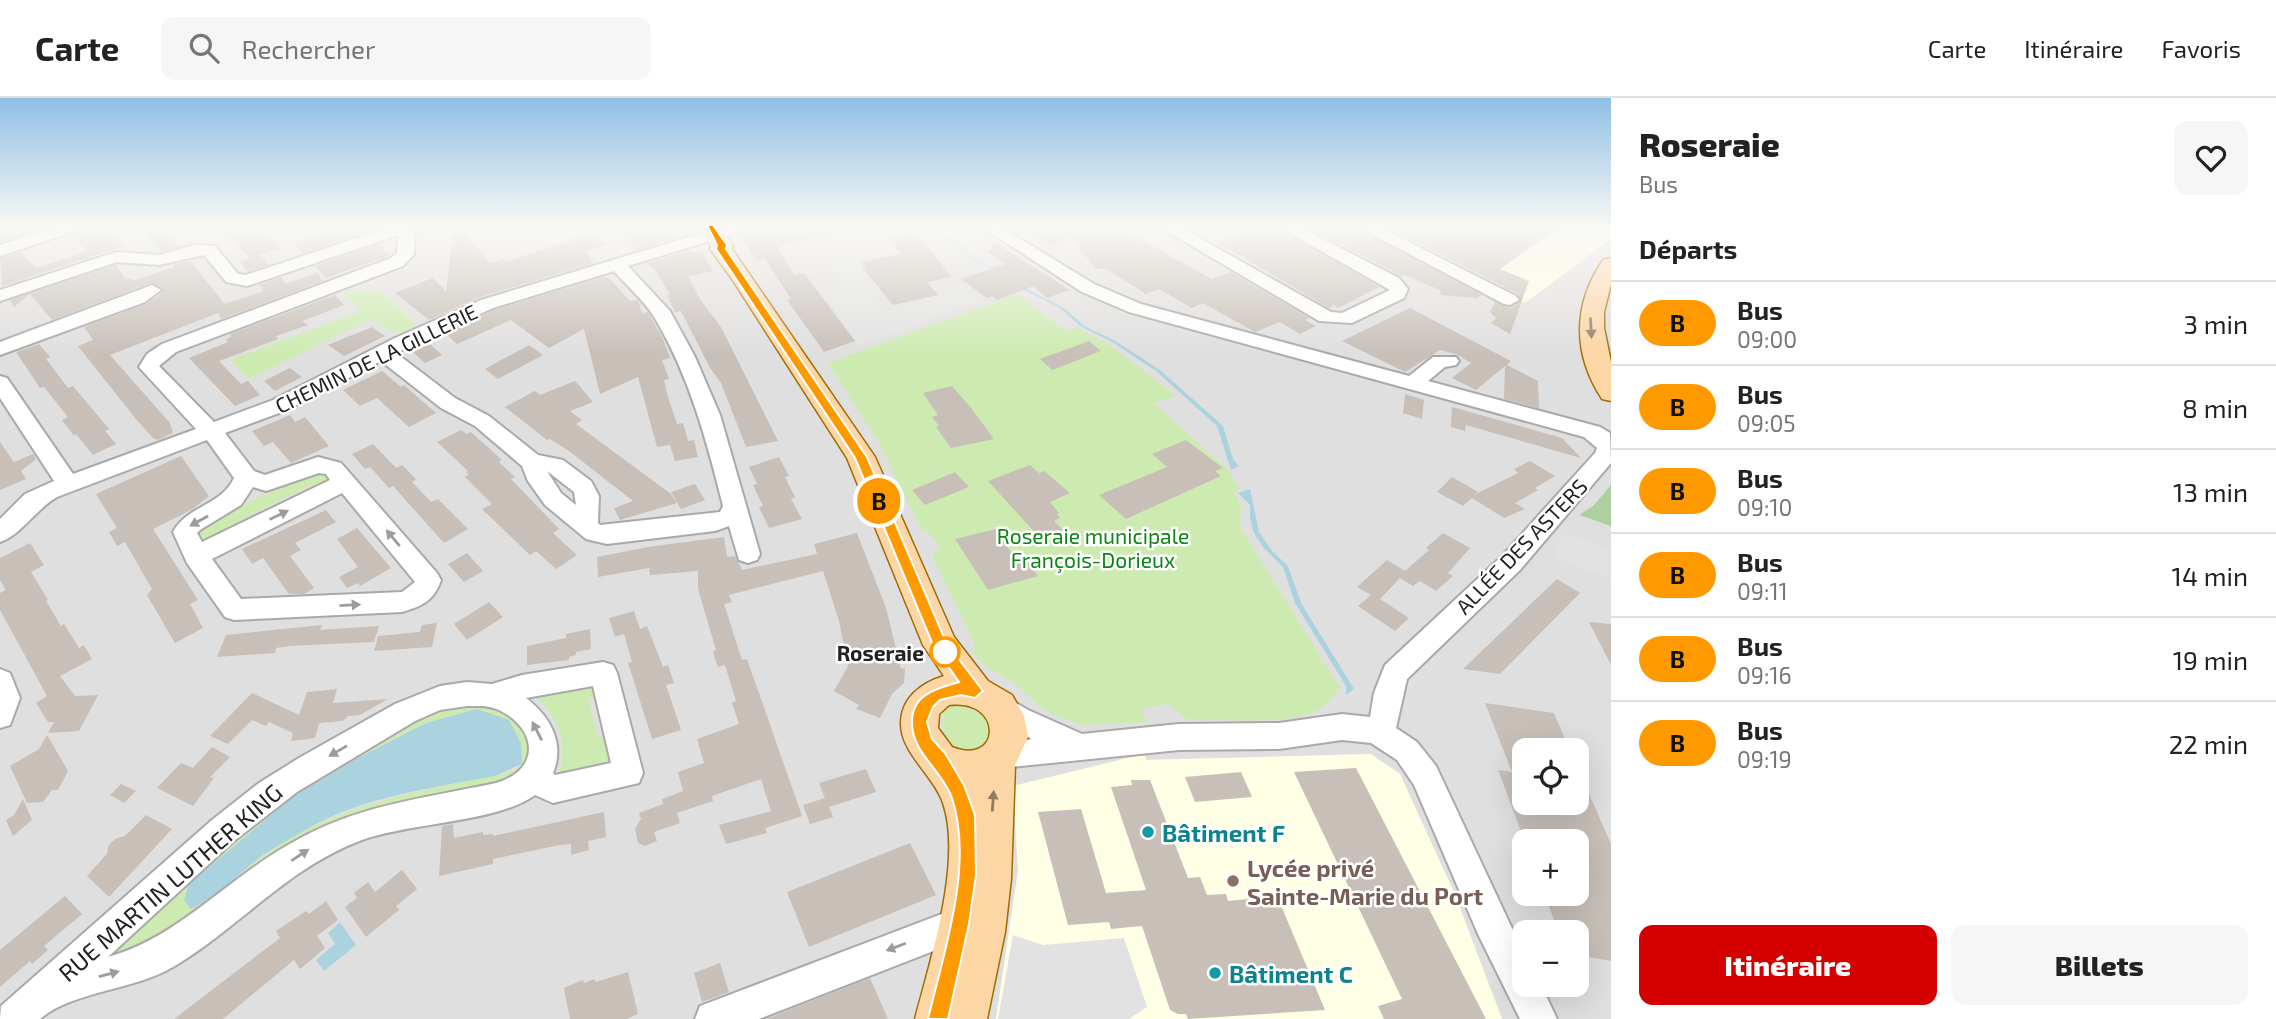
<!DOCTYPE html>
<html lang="fr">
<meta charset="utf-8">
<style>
body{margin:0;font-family:"Exo 2",sans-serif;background:#f6f6f6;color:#222;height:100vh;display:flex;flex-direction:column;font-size:26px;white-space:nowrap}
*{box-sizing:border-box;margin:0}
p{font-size:23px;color:#767676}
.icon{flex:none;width:38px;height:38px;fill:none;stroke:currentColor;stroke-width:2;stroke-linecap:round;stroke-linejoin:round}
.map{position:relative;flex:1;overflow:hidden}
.panel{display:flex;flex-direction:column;background:#fff;width:665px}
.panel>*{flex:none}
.badge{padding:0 14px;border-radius:23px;font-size:24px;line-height:46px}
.buttons{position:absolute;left:1512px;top:640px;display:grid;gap:14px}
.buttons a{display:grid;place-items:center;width:77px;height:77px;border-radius:14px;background:#fff;box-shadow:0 7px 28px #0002;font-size:35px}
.map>.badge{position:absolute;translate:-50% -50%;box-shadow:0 0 0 4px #fff}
h2{padding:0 28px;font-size:26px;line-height:63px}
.round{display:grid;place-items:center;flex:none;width:74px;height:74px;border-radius:14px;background:#f6f6f6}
.summary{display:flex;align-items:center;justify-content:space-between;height:119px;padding:0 28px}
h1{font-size:33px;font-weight:800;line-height:52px}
.button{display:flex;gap:14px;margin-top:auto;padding:14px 28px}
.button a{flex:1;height:80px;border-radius:14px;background:#d40000;color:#fff;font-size:28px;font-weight:800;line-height:80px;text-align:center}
.button a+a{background:#f6f6f6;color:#222}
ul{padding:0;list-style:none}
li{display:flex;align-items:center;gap:21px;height:84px;padding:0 28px;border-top:2px solid #e0e0e0}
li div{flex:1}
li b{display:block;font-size:26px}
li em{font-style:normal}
li .badge{min-width:77px;font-weight:700;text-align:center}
header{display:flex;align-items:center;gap:42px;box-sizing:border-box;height:98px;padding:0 35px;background:#fff;border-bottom:2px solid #e0e0e0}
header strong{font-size:33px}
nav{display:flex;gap:38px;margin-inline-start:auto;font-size:24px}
.search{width:490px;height:63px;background:#f6f6f6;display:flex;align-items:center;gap:18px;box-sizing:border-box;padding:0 24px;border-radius:14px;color:#767676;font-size:26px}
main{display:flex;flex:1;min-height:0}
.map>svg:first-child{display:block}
.residential{fill:#e0dfdf;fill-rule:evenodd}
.education{fill:#ffffe5}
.grass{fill:#cdebb0;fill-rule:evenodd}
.forest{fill:#add19e}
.parking{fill:#e2e2e2}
.water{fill:#aad3df}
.building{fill:#c7bfb8}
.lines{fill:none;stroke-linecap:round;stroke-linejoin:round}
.minor-casing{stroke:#a9a9a9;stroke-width:4}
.major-casing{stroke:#a06b00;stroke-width:3}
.minor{fill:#fff;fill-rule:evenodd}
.major{fill:#fcd6a4;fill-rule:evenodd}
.oneway{fill:#8f7c63}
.oneway2{fill:#9c9c9c}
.line{fill:#f90;stroke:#fff;stroke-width:2}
.stop-dot{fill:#fff;stroke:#f90;stroke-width:3.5}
.culture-dot{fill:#0f9aa8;stroke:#fff;stroke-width:2.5}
.education-dot{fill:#8d6e63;stroke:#fff;stroke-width:2.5}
.labels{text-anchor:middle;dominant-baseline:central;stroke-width:5;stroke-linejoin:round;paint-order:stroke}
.street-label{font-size:21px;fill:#222;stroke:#fff}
.park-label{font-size:21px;fill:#0c8416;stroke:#fff}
.stop-label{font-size:21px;font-weight:bold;fill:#222;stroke:#fff;text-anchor:end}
.near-culture-label{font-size:24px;font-weight:bold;fill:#0d838f;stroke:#fff;text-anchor:start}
.near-education-label{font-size:24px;font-weight:bold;fill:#785e54;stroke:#fff;text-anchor:start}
.near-street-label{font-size:24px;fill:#222;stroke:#fff}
</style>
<header>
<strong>Carte</strong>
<div class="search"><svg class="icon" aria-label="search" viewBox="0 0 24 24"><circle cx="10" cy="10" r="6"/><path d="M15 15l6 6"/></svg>Rechercher</div>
<nav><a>Carte</a><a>Itinéraire</a><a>Favoris</a></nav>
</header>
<main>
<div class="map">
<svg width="1611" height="921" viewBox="0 0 1611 921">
<rect width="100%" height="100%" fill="#f2efe9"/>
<path class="residential" d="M0 129H1611V921H1502L1454 794 1371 656 1147 662 1013 688 1018 773 996 921H0ZM1524 653H1577V705H1524ZM1524 744H1577V796H1524ZM1524 835H1577V887H1524Z"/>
<g class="education">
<path d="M1378 129H1611V141L1525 205 1469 179V173Z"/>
<path d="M1144 656 1147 662 1371 656 1400 676 1454 794 1502 921H996L1018 773 1013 688Z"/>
</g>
<g class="grass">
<path d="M342 194H383L417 229 393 235 371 221 249 281 230 262 361 213Z"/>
<path d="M1017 196 1066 233 1076 229 1108 246 1176 298 1154 305 1227 371 1240 391 1234 394 1241 408 1240 429 1340 590C1332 601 1324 610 1312 615 1284 626 1217 622 1186 621L1168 606 1141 611 1148 624 1082 627 1063 621 1043 611 1015 586 986 568 970 552 976 549 932 457 940 448 927 433H922L879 345 828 265Z"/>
<path d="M314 373 326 374 333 381 319 392 313 386 216 435 220 441 199 445 194 436 203 426Z"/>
<path d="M591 585 597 590 600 603 588 600 598 639 612 641 615 666 559 680C566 641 562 620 529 594Z"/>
<path d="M447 603 501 606 535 638 528 680 417 709 90 873 277 697ZM478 611 522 666 515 672 495 678C413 694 327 708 259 761 242 774 227 789 209 801L356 661 426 625Z"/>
<path d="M954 605 993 621 994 637 980 652C963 652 954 650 943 638L942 613Z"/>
</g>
<path class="forest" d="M1611 387V428L1579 417 1593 408Z"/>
<g class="parking">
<path d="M849 163 888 213 961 188 981 203 860 248 821 194 844 188 832 168Z"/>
<path d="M1565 435 1611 452V480L1553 459 1555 449Z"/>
<path d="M1013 837 1043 847 1124 840 1147 909 1129 921H998Z"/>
</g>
<g class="water">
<path d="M922 129 957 144 977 163 1001 172 1029 192 1064 210 1086 229 1114 242 1160 272 1223 328 1233 361 1239 368 1231 372 1217 328 1156 273 1112 244 1080 228 1060 210 1024 192 998 173 976 164 954 144Z"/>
<path d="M1250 391 1259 434 1272 453 1288 468 1301 505 1354 591 1346 597V588L1295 505 1283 469 1263 449 1254 435 1250 420V407L1238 395Z"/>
<path d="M477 611 509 622 521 645 522 666 495 678C431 690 362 699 305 732 290 741 273 750 259 760 235 779 219 797 191 811L184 802 189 786 291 700 356 661 426 625Z"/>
<path d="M340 824 356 847 324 873 316 862 335 846 328 835Z"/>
</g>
<g class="building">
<path d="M0 129H45V130L0 144Z"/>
<path d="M83 129H103L124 148 2 188 0 160 20 154 36 170 74 158 87 153 71 137 79 134Z"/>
<path d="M142 129H161L179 149 161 154Z"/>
<path d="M222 129H261L281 150 250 160Z"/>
<path d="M336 129H361L366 134 303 155 293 145Z"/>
<path d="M454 129H460L490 165 503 161 506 164 595 134 606 147 586 153 594 165 480 199 429 222 395 195 433 180 446 193Z"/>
<path d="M649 129H669L679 139 637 152 619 132 653 133Z"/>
<path d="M768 129H834L835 135 777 148 794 177 804 175 855 243 824 254 787 202 791 201 765 161 757 163 739 136Z"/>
<path d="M1045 129H1118L1212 181 1231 174 1309 220 1305 222 1316 228 1300 236 1280 224 1255 234 1203 205 1192 210 1159 191 1146 196 1106 171H1096L1071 140 1050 148 1029 134Z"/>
<path d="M1257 129H1277L1379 189 1338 210 1334 207 1329 210 1217 144Z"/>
<path d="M1305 129H1356L1482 197 1477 200 1441 197 1440 192 1405 177 1401 178Z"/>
<path d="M1385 129H1457L1463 131 1467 129H1559L1500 171 1529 183 1510 236 1491 225 1496 220 1490 214 1495 204 1510 210 1520 204 1518 196 1503 189 1504 187 1502 188Z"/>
<path d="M914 132 952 179 927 184 938 197 893 207 862 169H865L861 164 901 156 888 139Z"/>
<path d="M994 144 1059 185 1069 192 1047 200 1034 188 997 202 992 198 987 200 961 181 1005 166 988 154Z"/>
<path d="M378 146 389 157 386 159 326 180 315 168Z"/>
<path d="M690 152 693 155 702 154 713 173 688 178 701 203 721 229 778 343 746 349 721 285 710 270 681 213 675 214 667 197H670L657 174 647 165Z"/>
<path d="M260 157 269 167 248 174 240 164Z"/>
<path d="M190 163 225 206 264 193 259 187 281 179 286 186 317 175 323 183 221 221 218 215 110 257 170 325 173 335 158 342 153 340 135 320 78 248 93 242 84 229 146 206 163 194 162 190 151 185 52 222 30 196 14 209 10 202 116 167 126 182 131 180 133 183 174 169 172 167Z"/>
<path d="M603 179 609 180 630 203 638 202 642 215 648 214 663 241 670 260 662 262 669 281 664 282 667 296 677 326 683 325 688 343 694 342 698 359 675 363 670 347 657 349 638 279 600 296 584 231 549 250 511 222 457 246 445 235 494 212Z"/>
<path d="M335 197 344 207 302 223 308 227 276 238 278 241 219 263 241 286 248 283 260 297 235 308 189 260 228 244 226 241 231 239 230 236Z"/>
<path d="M1410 210 1511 263 1507 267 1538 283 1539 310 1504 301 1505 268 1476 292 1452 280 1471 265 1456 256 1440 252 1405 274 1342 243Z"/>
<path d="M372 229 385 238 344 258 328 247Z"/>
<path d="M1089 243 1101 253 1052 272 1040 261Z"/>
<path d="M39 246 50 259 46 261 68 290 73 288 109 331 105 333 116 346 93 357 76 336 74 338 62 322 68 319 44 289 40 290 16 254Z"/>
<path d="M430 246 442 257 425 265 413 254Z"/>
<path d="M529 247 543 257 498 281 485 271Z"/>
<path d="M290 270 302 279 275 293 264 283Z"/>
<path d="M382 273 401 289 404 287 436 315 409 329 377 300 360 308 343 292Z"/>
<path d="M575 283 593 304 570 313 582 322 576 326 671 396 677 405 620 422 614 410 633 403 569 353 550 341 547 342 505 309 535 293 540 297Z"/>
<path d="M952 288 971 310 994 341 951 350 936 329 939 328 932 319 938 317 923 295Z"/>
<path d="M1405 296 1424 302 1422 321 1403 315Z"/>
<path d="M1452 309 1562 340 1581 360 1466 327 1465 333 1451 329Z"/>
<path d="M290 317 295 324 305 319 329 348 291 365 273 344 264 348 252 333Z"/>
<path d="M461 332 467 336 471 334 502 362 499 364 515 379 511 381 559 431 553 435 577 457 556 471 536 453 530 457 482 411 492 406 465 379 469 376 466 374 468 373 437 344Z"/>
<path d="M1186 342 1223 370 1215 373 1221 378 1126 421 1099 397 1167 369 1152 356Z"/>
<path d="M0 344 14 364 33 356 36 361 21 373 26 381 0 392Z"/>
<path d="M373 346 396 370 402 367 416 381 412 384 431 404 438 401 468 431 444 445 393 388 389 390 370 369 365 371 352 356Z"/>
<path d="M181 358 209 398 191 412 153 431 198 502 190 506 203 530 175 545 147 497 152 491 125 444 117 448 109 434 117 430 96 396Z"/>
<path d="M779 359 789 378 785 379 795 399 791 401 802 421 769 430 759 409 763 408 753 387 757 386 749 369Z"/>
<path d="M1530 363 1555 378 1535 390 1538 392 1515 405 1525 411 1504 420 1472 400 1463 408 1437 394 1452 379 1478 394 1474 397 1518 375 1514 371Z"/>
<path d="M1030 367 1039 375 1044 373 1070 395 1050 404 1059 415 1057 416 1060 420 1054 423 1063 432 1041 441 988 383Z"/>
<path d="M955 374 969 389 925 407 912 392Z"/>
<path d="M695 386 705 402 681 411 671 394Z"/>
<path d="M326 412 336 424 295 445 301 452 290 458 314 490 304 496H289L263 460 252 466 242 451Z"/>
<path d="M357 430 391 470 360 488 358 485 347 490 339 479 358 469 337 441Z"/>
<path d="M996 431 1014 459 1023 456 1038 478 988 492 955 441Z"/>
<path d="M857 435 886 510 901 571 905 570 904 585 892 596 880 620 856 611 859 607 834 593 848 568 839 523 823 473 729 497 732 504 724 506 742 562 747 561 802 718 765 730 767 735 726 746 719 727 771 713 761 681 712 698 713 703 677 715 680 725 654 734 657 743 645 748 638 745 635 731 641 721 639 715 663 706 662 701 683 693 678 674 704 665 697 641 739 626 732 605 736 603 725 567 718 569 715 561 713 553 716 552 698 491V473L650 477 649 470 598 479 597 459 648 449 724 439 727 459 735 458 742 472 817 456 814 446Z"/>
<path d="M1443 435 1470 450 1448 475 1453 478 1436 493 1420 483 1413 488 1400 480 1380 501 1409 520 1395 533 1358 508 1371 497 1357 489 1387 462 1405 473 1429 452 1426 450Z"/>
<path d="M30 445 44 467 31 474 48 502 46 503 61 528 64 526 79 550 84 547 92 561 60 578 75 598 98 597 79 633 48 635 54 624H48L36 605 47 598 0 512V495L6 492 0 482V460Z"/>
<path d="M467 455 483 473 464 484 448 466Z"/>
<path d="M1557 481 1580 495 1500 576 1463 571Z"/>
<path d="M489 504 503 519 467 542 454 526Z"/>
<path d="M634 513 640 531 647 528 663 569 668 567 674 585 666 587 681 632 652 641 628 565 632 564 624 536 615 539 609 520Z"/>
<path d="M1589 524 1611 526V567Z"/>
<path d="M437 525 432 549 374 553 378 538 420 534 422 527Z"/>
<path d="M322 527 320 532 379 528 374 544 289 548 276 550 275 555 217 559 226 537Z"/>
<path d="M590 531 591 551 576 554V557L569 559V562L527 567V548L566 540V536Z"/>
<path d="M337 591 333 605 388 601 360 617 348 618 343 623 319 625 315 640 291 643 293 635 269 624 266 628 252 622 228 646 210 638 252 595 299 617 307 594Z"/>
<path d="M1485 605 1554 615 1570 653H1524V705H1577V668L1611 746V863L1577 857V835H1559L1544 796H1577V744H1525L1498 672 1512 674Z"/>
<path d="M47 637 68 673 58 692H52L43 704 27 705 10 668 39 651Z"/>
<path d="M212 649 230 659 210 679 214 680 193 708 157 690 181 665 193 670Z"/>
<path d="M1356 670 1486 921H1384L1378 908 1402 901 1294 674Z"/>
<path d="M866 671 876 694 829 709 833 719 810 726 803 707 825 700 819 685Z"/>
<path d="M1241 674 1252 699 1195 704 1185 679Z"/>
<path d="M1131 682H1150L1188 780 1200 779 1207 797 1226 796 1228 803 1277 798 1325 912 1188 921 1186 916H1178L1170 912 1142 828 1111 831 1109 824 1068 827 1038 714 1081 711 1106 795 1146 792 1111 689 1132 687Z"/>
<path d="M121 686 136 693 124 705 110 697Z"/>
<path d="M23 701 32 722 13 738 6 722 14 717Z"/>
<path d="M604 714 606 739 588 743 589 752 571 757V746L560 747 493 761V766L439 778 442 728 453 726 454 740 483 734V737L493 736V738Z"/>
<path d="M146 717 172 731 109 799 87 778 107 756 108 748 115 741 125 738Z"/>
<path d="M910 745 936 797 809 849 787 794Z"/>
<path d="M402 772 417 791 396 808 399 812 366 839 345 809 357 800 354 795 368 784 375 794Z"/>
<path d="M65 798 82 816 44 848 48 852 32 866 30 863 0 889V852Z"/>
<path d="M326 803 338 822 317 838 325 850 300 871 294 862 223 921H174L280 840 276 833 306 813 309 816Z"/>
<path d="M720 865 729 894 702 904 694 875Z"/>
<path d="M628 874 638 916 627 921H570L564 890 583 882 584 885 594 881 596 884Z"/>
<path d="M870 880 888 921H766Z"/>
</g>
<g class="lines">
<defs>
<g id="minor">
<path d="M56 129H80L78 132 0 158V147Z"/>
<path d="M390 129H415L414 156 403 168 176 254 159 268 214 324 273 302 395 240 481 202 722 129H747L745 132 628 168 670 213 695 259 720 317 760 456 757 462 748 465 739 462 729 428 715 433 607 446 586 441 545 407 528 383 522 368 475 328 441 310 381 263 287 312 225 335 254 373 265 377 318 359 341 365 437 475 441 482C434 503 422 508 402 514L234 522 225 519 187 465 173 434C188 407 221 408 234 380L207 342 57 399C37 410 20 438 0 444V421L25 396 54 383 0 300V278L7 280 73 376 196 331 139 269 147 256 162 246 391 160 397 155 398 137 247 188 226 184 204 157 159 167 117 164 0 203V192L116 154 159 157 195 147 215 148 238 176 246 177ZM614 173C627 188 646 204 656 222 690 280 707 344 723 408L720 414 600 427 598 425 599 398 591 383 563 362 538 357 489 318 455 300 396 255 493 210ZM547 373 574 394 576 407 561 395ZM319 375 326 376 330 382 202 444 197 435 200 432 241 407 253 389 266 393ZM342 395 415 484 402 494 241 501 212 461Z"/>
<path d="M982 129H1001L1094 186 1141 206 1409 278 1433 259H1456L1459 263 1456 267 1445 269 1428 283 1600 329 1610 335 1611 365 1520 472 1407 581 1396 630 1417 644 1436 668 1524 856V887H1541L1557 921H1520L1478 836 1414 687 1397 662 1371 645 1342 642 1279 651 1179 652 1002 670 992 666 987 657 992 648 1032 641C1015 633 994 625 985 607L989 598 999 595 1028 612 1082 636 1179 626 1279 625 1342 616 1370 619 1374 595 1385 567 1502 458 1595 355 1597 350 1584 339 1129 214 1082 194Z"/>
<path d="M1160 129H1180L1331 214 1342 215 1390 192 1279 129H1299L1399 180 1408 191 1404 200 1352 225 1319 223Z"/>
<path d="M1358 129H1379L1516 198 1519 202 1510 207 1504 206Z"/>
<path d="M152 187 161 192 145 204 0 257V244Z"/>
<path d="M603 564 613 567 617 575 643 675 639 685 553 705 535 697C499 724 409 725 362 742 288 769 238 831 173 869 134 892 70 894 40 921H0L1 908 212 722 259 685 299 660 395 606 440 588 467 584 492 586 522 577ZM593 588 611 665 555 677 553 675C565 646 551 619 526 600ZM467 608C477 608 490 607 499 612 538 631 541 672 496 685 421 701 355 707 288 747 226 782 177 840 108 859L234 743 297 694 415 623 440 612Z"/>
<path d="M0 571 10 575 20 600 10 627 0 630Z"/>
<path d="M960 809 972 814 977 826 972 838 759 921H695L700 908Z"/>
</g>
<g id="major">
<path d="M699 129H721L733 147 732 151 875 359 954 539 988 583 1012 597 1024 618 1028 639 1015 667 1011 781 1005 834 987 921H915C930 863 963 763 943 705 934 678 901 655 901 626 901 600 921 585 944 578L923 547 847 360 732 181 710 151 711 147ZM949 607C1004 600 1002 669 952 649L938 630 939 616Z"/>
<path d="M1611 160V186L1604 214V230L1611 264V303L1602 301C1572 255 1573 206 1603 162Z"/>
</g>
</defs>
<use href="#minor" class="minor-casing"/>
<use href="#major" class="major-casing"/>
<use href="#minor" class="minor"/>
<use href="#major" class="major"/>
</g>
<defs><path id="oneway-solid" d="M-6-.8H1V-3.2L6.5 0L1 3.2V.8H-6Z" transform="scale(1.75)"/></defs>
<g class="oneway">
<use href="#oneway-solid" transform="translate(1591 230) rotate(87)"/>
<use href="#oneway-solid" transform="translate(993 703) rotate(-86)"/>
</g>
<g class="oneway2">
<use href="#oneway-solid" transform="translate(279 417) rotate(-26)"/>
<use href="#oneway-solid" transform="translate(199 423) rotate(151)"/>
<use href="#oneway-solid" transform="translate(393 440) rotate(-130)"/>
<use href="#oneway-solid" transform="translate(350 507) rotate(-3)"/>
<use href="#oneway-solid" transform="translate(537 633) rotate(-117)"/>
<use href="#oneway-solid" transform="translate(338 653) rotate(150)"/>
<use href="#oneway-solid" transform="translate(300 757) rotate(-34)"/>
<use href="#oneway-solid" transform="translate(896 849) rotate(159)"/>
<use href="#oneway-solid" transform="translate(109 876) rotate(-15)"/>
</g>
<linearGradient id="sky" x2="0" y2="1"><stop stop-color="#8fc0e4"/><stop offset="0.5" stop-color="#f9f8f5"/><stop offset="1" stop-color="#f9f8f5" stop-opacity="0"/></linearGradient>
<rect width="1611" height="258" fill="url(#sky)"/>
<path class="line" d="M707 127H713L727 147 726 151 867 359 946 544 983 593 975 600 961 597 940 602 933 609 927 624 932 641 945 655 964 687 975 717 976 777 969 826 948 921H928C944 854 974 767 952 700 943 673 912 655 912 625 911 596 938 590 959 584L933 547 855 360 716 151 717 147Z"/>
<circle class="stop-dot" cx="945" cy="554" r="14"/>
<g class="culture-dot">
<circle cx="1148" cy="734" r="7"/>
<circle cx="1215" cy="875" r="7"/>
</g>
<circle class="education-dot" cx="1233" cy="783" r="7"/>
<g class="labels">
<g class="street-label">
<text transform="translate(376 260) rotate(-26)">CHEMIN DE LA GILLERIE</text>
<text transform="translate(1521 448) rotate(-46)">ALLÉE DES ASTERS</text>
</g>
<g class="park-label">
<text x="1093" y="437">Roseraie municipale<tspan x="1093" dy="24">François-Dorieux</tspan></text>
</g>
<g class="stop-label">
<text x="924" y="554">Roseraie</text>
</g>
<g class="near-culture-label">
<text x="1162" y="734">Bâtiment F</text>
<text x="1229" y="875">Bâtiment C</text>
</g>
<g class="near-education-label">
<text x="1247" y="769">Lycée privé<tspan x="1247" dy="28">Sainte-Marie du Port</tspan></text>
</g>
<g class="near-street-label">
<text transform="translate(170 784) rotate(-41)">RUE MARTIN LUTHER KING</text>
</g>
</g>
</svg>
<div class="buttons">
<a><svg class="icon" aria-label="locate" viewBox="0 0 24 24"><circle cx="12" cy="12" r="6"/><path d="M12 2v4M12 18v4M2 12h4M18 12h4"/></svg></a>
<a>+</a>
<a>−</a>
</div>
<b class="badge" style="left:879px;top:403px;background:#f90;color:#111">B</b>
</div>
<section class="panel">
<div class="summary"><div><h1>Roseraie</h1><p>Bus</p></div><a class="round"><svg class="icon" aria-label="heart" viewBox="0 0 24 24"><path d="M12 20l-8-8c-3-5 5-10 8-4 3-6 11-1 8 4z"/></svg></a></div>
<h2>Départs</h2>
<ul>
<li><span class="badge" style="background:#f90;color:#111">B</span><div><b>Bus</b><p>09:00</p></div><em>3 min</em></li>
<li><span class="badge" style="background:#f90;color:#111">B</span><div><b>Bus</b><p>09:05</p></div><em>8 min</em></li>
<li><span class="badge" style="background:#f90;color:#111">B</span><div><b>Bus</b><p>09:10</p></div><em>13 min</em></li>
<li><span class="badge" style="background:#f90;color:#111">B</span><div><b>Bus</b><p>09:11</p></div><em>14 min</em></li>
<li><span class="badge" style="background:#f90;color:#111">B</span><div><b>Bus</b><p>09:16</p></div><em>19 min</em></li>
<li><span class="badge" style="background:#f90;color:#111">B</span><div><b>Bus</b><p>09:19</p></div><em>22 min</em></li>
</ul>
<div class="button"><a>Itinéraire</a><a>Billets</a></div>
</section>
</main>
